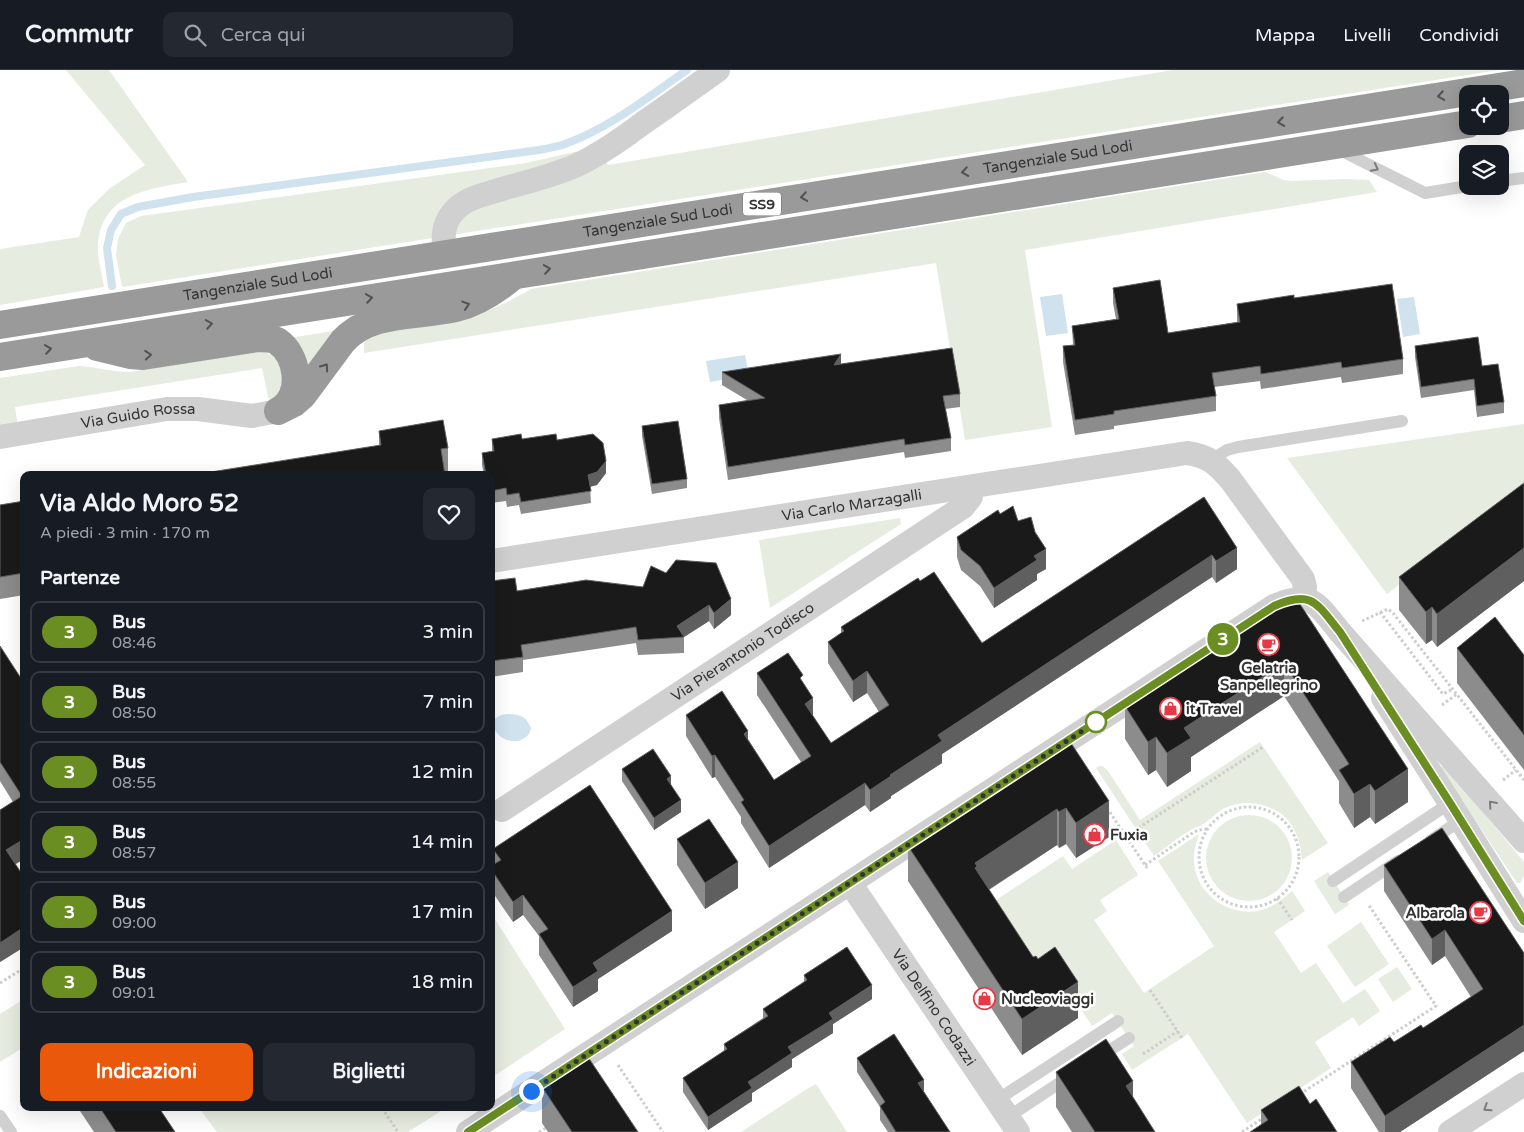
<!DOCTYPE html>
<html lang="it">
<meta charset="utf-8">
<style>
body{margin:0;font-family:"Varela Round",sans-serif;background:#242831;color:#f1f3f6;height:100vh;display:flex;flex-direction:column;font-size:19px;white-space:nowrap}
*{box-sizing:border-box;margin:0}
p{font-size:16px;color:#9ea1a6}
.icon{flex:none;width:28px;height:28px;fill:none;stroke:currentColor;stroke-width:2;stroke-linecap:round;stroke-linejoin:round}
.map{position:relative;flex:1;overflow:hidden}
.sheet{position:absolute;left:20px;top:401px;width:475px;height:640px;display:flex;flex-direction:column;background:#171b24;border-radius:10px;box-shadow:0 5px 20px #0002}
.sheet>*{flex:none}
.badge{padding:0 10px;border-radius:16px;font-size:18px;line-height:32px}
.buttons{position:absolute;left:1459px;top:15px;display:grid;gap:10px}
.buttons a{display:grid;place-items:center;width:50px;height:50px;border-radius:10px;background:#171b24;box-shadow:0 5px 20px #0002;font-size:25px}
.you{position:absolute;width:25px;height:25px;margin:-12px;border:4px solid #fff;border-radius:50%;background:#1a73e8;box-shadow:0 0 0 8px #1a73e833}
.map>.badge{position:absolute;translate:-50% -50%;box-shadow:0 0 0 2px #fff}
h2{padding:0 20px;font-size:19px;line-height:45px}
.round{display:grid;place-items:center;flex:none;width:52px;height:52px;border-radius:10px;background:#242831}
.head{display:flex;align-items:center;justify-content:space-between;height:85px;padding:0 20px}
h1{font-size:24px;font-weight:700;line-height:38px}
.action{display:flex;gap:10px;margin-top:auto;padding:10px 20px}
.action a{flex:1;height:58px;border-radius:10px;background:#ea580c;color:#fff;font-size:20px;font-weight:700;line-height:58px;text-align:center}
.action a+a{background:#242831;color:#f1f3f6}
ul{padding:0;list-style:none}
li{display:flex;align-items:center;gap:15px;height:62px;margin:0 10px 8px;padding:0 10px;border:2px solid #363941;border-radius:10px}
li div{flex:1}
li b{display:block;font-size:19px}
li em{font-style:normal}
li .badge{min-width:55px;font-weight:700;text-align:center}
header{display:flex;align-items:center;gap:30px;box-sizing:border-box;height:70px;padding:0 25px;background:#171b24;border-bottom:1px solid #363941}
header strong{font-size:24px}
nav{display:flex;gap:28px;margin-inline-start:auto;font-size:18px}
.search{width:350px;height:45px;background:#242831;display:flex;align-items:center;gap:12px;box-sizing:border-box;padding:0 18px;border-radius:10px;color:#9ea1a6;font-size:19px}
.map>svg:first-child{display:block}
.green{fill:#e6ecdf}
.water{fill:#cfe2ee}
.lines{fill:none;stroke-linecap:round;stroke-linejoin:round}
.stream{stroke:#cfe2ee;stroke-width:8}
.path{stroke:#cdcdcd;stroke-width:3;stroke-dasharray:2.5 2.5;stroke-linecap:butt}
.lane{stroke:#d0d0d0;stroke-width:12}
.street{stroke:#d0d0d0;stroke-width:24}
.highway{stroke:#9a9a9a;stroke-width:28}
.wall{fill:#8c8c8c}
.shaded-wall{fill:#5f5f5f}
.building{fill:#1a1a1a;stroke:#5f5f5f}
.oneway{stroke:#525252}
.oneway2{stroke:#7a7a7a}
.line-casing{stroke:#fff;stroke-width:11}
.line{stroke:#6b8e23;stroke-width:8}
.walk{stroke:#333;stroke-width:5;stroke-dasharray:0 9}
.stop-dot{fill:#fff;stroke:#6b8e23;stroke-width:2.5}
.labels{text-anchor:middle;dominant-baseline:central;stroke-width:5;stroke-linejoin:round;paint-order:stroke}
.shield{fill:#fff;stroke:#707070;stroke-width:1}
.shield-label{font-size:14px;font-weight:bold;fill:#333}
.street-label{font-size:15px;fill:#333;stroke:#fff}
.poi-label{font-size:15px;font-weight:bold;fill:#333;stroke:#fff;text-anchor:start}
</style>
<header>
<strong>Commutr</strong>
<div class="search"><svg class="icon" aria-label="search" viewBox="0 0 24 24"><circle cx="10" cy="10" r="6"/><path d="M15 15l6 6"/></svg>Cerca qui</div>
<nav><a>Mappa</a><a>Livelli</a><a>Condividi</a></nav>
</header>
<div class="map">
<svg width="1524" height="1062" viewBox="0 0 1524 1062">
<rect width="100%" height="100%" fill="#fff"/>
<g class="green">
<path d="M66 0H109L188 112C148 119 102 124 98 174 97 188 102 204 104 217L0 235V179L79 167 88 140 109 119 145 95Z"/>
<path d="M1173 0H1499L122 217 116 185 118 169 126 153 141 146 526 93 579 81 604 87 608 95Z"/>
<path d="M1265 102 1284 110 1291 111 1345 109 1369 110 1377 122 1025 180 1052 357 965 370 936 193 364 283V274L368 267 378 262 474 245C495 239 512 230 531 219Z"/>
<path d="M333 261 336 262 309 311 289 268Z"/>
<path d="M255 281C262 281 268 282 274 287 285 297 287 326 269 329L268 327 262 298 15 337 18 359 0 362V308L79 296C96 297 112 302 130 302Z"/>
<path d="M1524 354V420L1387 524 1287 388Z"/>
<path d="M900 448 901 454 770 538 759 470Z"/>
<path d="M1260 672 1328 773 1302 790C1301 771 1294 751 1277 741 1260 731 1238 730 1221 740 1215 744 1209 751 1203 754 1201 756 1198 756 1196 757 1181 765 1168 776 1154 786L1096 698 1099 696H1103L1108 701 1140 750Z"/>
<path d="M1442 696H1445L1524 792V806L1520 813H1517L1441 699Z"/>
<circle cx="1249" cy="788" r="43"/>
<path d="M1199 764C1197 771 1194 779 1194 787 1192 826 1236 853 1270 837 1278 833 1285 827 1292 821L1305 841 1274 862 1301 903 1316 893 1343 933 1365 919 1380 941 1359 956 1353 947 1315 972 1331 998 1247 1053 1188 964 1132 1000 1122 984 1134 976 1112 943 1092 956 1057 902 1041 912 990 834 1063 786 1072 799 1116 770 1138 805 1100 830 1107 841 1094 850 1144 923 1214 876 1158 791Z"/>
<path d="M1328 802 1349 835 1335 844 1314 811Z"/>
<path d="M491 843 565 959 491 1008Z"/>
<path d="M1361 852 1389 894 1355 917 1327 876Z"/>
<path d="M1397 897 1412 919 1393 932 1378 909Z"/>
<path d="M24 929V977L0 992V944Z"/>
<path d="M816 1014 847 1062H741L807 1019Z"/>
<path d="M199 1038H446L408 1062H217Z"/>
</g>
<g class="water">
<path d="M1062 224 1068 263 1046 266 1040 227Z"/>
<path d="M1414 227 1420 264 1403 267 1397 229Z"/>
<path d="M745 285 749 305 710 312 706 291Z"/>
<path d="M507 644C520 645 525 645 531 658 530 664 527 667 521 670 501 678 478 647 507 644Z"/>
</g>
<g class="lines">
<path class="stream" d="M112 216 107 178 111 160 121 144 138 137 193 127 539 80C548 78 557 77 565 74 610 58 648 27 687 0"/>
<g class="path">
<path d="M1380 542 1443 624 1453 619"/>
<path d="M1362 551 1388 539 1393 543 1524 710"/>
<path d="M1442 635 1457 624"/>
<path d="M1503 710 1516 700"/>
<circle cx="1249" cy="787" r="50"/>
<path d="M1107 738 1147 798"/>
<path d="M1126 766 1263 677"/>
<path d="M1145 795 1194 762 1199 760 1207 759"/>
<path d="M1277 828 1292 850"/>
<path d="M0 913 24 898"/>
<path d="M1150 920 1182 968"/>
<path d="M1143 984 1178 961"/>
<path d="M618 995 663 1062"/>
<path d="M1300 1024 1436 936 1368 834"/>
<path d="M382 1038 398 1062"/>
<path d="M539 1062 546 1058"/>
<path d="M1242 1062 1263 1048"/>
</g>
<g class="lane">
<path d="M1338 79 1425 123 1468 116"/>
<path d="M1500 111 1524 108"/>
<path d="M1211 390 1227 380 1238 377 1402 351"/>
<path d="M1430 771 1461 750"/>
<path d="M1333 811 1450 733"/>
<path d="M1344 827 1398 791"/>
<path d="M1099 987 1129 968"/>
<path d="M997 1030 1118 951"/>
<path d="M0 1046 11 1062"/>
<path d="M1008 1047 1070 1006"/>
</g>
<g class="street">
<path d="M445 184C442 166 443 151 457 138 469 127 487 124 502 119 527 112 552 106 575 96 599 85 622 69 643 53 668 36 693 18 718 0"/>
<path id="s1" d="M0 367 167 339H198L252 346 278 341"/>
<path id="s2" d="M491 491 1187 383C1208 386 1216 393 1230 409L1303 509 1305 517 1304 528"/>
<path d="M1383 628 1450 733 1524 851"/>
<path id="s3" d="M502 740 963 437 971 427V417"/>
<path id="s4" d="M850 813 1018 1062"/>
<path d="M468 1062 1274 536C1312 519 1317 534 1340 562L1524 771"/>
<path d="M1450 1062 1524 1014"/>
</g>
<g class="highway">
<path d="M1500 49 1524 45"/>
<path id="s5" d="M0 255 1524 13"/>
<path d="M97 277 130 285 143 286 258 268C264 268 271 268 277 271 298 285 303 322 283 338"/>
<path d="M0 287 1468 54"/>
<path d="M278 341 294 333 303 325 343 271C371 240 419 247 456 238 477 233 494 222 511 208"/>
</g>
</g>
<g class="wall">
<path d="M1113 218 1168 263 1237 252V234L1294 228 1403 289V304L1342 313 1341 307 1261 319 1260 311 1214 317 1216 326V341L1114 356V359L1075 365 1063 292V276L1073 275 1072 256 1116 249 1113 233Z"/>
<path d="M1415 276 1482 296 1504 332V343L1477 347 1474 320 1421 328 1415 287Z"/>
<path d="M841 294 960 324V337L945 339 951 368V381L905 388 904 382 728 410 719 348V335L747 330 722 315V302Z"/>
<path d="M642 356 687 409V418L652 424 642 366Z"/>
<path d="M379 361 448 378V401H444L379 376Z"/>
<path d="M492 369 557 370 606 403 597 415 590 417 591 433 521 444 519 435 507 437 506 431 491 433V405H484L482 395V383L492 382Z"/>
<path d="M1524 413V511L1437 577 1432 570 1426 574 1399 540V507Z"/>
<path d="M1204 427 1237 499 1216 513 1212 507 942 684V693L891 726V728L870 742 865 735 769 798 741 753V747L715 707 712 708 686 666V645L748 669 774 710 801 692 757 625V603L803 612 813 647 831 673 879 642 867 623 853 632 828 593V572L841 563V557L920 511 982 573Z"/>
<path d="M24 431V525L0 529V435Z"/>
<path d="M1000 444 1018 451 1046 499 1037 504V510L994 538 980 516 961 500 957 487V467Z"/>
<path d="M651 496 731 545 714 559 709 551 684 567V583L638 585 636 573 523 590V602L491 607V511L517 521 643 517Z"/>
<path d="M1294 525 1408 732 1375 754 1370 747 1354 758 1339 733V711L1284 626 1191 687V701L1167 717 1156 700 1148 705 1125 669V636Z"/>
<path d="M0 576 24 613V789L15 794 24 807V877L0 892 13 732 0 711Z"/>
<path d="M1457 578 1524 585V700L1457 613Z"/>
<path d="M1069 670 1109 767 1076 788 1066 774 1059 778 1057 775 989 820 1033 887 1078 948 1022 985 908 811V776Z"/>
<path d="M622 699 671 715 681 742 654 760 622 711Z"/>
<path d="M1442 758 1524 981 1400 1062H1379L1351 1018V992L1423 958 1471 927 1445 886 1432 895 1384 821V795Z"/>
<path d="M677 769 738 818 705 839 677 795Z"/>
<path d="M493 779 672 861 598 909V921L573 937 539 885V866L523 845 513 852 491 820V796L493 795Z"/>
<path d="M804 905 872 929 833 954V963L792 989V997L752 1023V1031L708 1060 683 1022V1008L724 982V974L763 948V939L804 913Z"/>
<path d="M857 988 924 1022 950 1062H888L880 1050V1037L857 1002Z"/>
<path d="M1056 1002 1133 1029 1155 1062H1072L1056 1037Z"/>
<path d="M542 1017 638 1062H548L542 1053Z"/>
<path d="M1310 1034 1261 1055V1040Z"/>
<path d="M78 1038H159L175 1062H94Z"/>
</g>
<g class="shaded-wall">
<path d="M841 284V297L834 295Z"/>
<path d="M606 391V403L597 415 588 417V405Z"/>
<path d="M1237 478V499L1216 513V491Z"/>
<path d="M1524 478V511L1437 577V544Z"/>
<path d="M1046 479V499L1037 504V510L994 538V518L1034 486Z"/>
<path d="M1212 485V507L942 684V693L891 726V728L870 742V720L938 665Z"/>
<path d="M731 529V545L714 559V543Z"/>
<path d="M709 535V551L684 567 677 556Z"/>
<path d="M1432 537V570L1426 574V542Z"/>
<path d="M1284 593V626L1191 687V701L1167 717V683L1184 658Z"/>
<path d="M867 601V623L853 632V611Z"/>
<path d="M813 628V650L805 634Z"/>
<path d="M748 661V683L744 664Z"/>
<path d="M1156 667V700L1148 705V672Z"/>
<path d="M715 685V707L712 708V686Z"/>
<path d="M1408 699V732L1375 754V721Z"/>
<path d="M671 706V717L667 709Z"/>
<path d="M865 713V735L769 798V776Z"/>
<path d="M1370 714V747L1354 758V724Z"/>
<path d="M681 730V742L654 760V748Z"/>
<path d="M1109 731V767L1076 788V753Z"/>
<path d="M1066 738V774L1059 778V742Z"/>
<path d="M1057 739V775L977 827 975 798V793Z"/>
<path d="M24 769V789L6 800V780Z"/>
<path d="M738 792V818L705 839V813Z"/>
<path d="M523 825V845L513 852V832Z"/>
<path d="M672 841V861L598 909V921L573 937V917L593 893Z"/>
<path d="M24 848V877L0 892V873L20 850Z"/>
<path d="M1445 860V886L1432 895V869Z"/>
<path d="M1078 912V948L1022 985V949Z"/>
<path d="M872 915V929L833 954V963L792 989V997L752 1023V1031L708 1060V1047L829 943Z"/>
<path d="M1524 955V981L1400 1062H1385V1046Z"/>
<path d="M924 1010V1024L918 1013Z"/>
<path d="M1133 1011V1047L1126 1016Z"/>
</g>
<g class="building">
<path d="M1160 210 1168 263 1240 252 1237 234 1294 225V228L1392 214 1403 289 1342 298 1341 292 1261 304 1260 296 1212 303 1216 326 1114 341V344L1075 350 1063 276 1075 275 1072 256 1119 249 1113 218Z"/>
<path d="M1478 267 1482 296 1498 294 1504 332 1477 336 1474 309 1421 317 1415 276Z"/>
<path d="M952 278 960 324 943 326 951 368 905 375 904 369 728 397 719 335 765 328 722 302 841 284 834 295Z"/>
<path d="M443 350 448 378 441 379 445 405H192L381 375 379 361Z"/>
<path d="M678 351 687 409 652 414 642 356Z"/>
<path d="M521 364 522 369 556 364 557 370 593 364 603 373 606 391 597 402 588 405 591 421 521 432 519 423 507 425 506 418 491 421V405H486L482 383 494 381 492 369Z"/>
<path d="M1524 413V478L1437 544 1432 537 1426 542 1399 507Z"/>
<path d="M1204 427 1237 478 1216 491 1212 485 938 665 942 671 890 705 891 706 870 720 865 713 769 776 741 732 744 730 715 685 712 686 686 645 722 621 748 661 744 664 774 710 811 686 757 603 788 583 803 605 800 608 813 628 805 634 831 673 889 635 867 601 853 611 828 572 844 561 841 557 918 508 920 511 934 502 982 573Z"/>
<path d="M24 431V503L0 507V435Z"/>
<path d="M1013 436 1018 451 1031 447 1035 462 1046 479 1034 486 1037 490 994 518 980 496 961 480 957 467 998 440 1000 444Z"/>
<path d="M676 490 716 493 731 529 714 543 709 535 677 556 684 567 638 570 636 557 521 575 523 587 491 591V511L515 508 517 521 586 510 643 517 651 496 666 503Z"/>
<path d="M1294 525 1408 699 1375 721 1370 714 1354 724 1339 700 1349 694 1284 593 1184 658 1191 668 1167 683 1156 667 1148 672 1125 636Z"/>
<path d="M1495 547 1524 585V665L1457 578Z"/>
<path d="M0 576 24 613V769L6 780 24 807V848L20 850 24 856V857L0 873V740L22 726 0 692Z"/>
<path d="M1069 670 1109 731 1076 753 1066 738 1059 742 1057 739 975 793 977 796 975 798 1033 887 1036 886 1038 889 1055 877 1078 912 1022 949 908 776Z"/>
<path d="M653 679 671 706 667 709 681 730 654 748 622 699Z"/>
<path d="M590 715 672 841 593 893 598 901 573 917 539 864 548 859 523 825 513 832 491 799V796L501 790 493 779Z"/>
<path d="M709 749 738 792 705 813 677 769Z"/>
<path d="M1442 758 1524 883V955L1385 1046 1351 992 1390 967 1394 972 1421 955 1423 958 1483 919 1445 860 1432 869 1384 795Z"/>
<path d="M847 877 872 915 829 943 833 949 788 977 792 983 748 1012 752 1018 708 1047 683 1008 727 979 724 974 768 946 763 939 807 910 804 905Z"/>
<path d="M894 964 924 1010 918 1013 950 1062H896L880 1036 885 1032 857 988Z"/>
<path d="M1106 969 1133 1011 1126 1016 1155 1062H1095L1056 1002Z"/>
<path d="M588 987 638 1062H572L542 1017Z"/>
<path d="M1299 1016 1310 1034 1316 1029 1337 1062H1250L1268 1050 1261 1040Z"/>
<path d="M100 1038H159L175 1062H116Z"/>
</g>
<defs><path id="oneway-chevron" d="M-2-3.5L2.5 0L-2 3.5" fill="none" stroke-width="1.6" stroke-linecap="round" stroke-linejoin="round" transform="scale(1.25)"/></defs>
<g class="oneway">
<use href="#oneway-chevron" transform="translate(1441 26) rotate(171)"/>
<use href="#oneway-chevron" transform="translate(1281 52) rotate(171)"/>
<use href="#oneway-chevron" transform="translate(965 102) rotate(171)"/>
<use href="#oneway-chevron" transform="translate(804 127) rotate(171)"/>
<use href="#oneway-chevron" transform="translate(547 199) rotate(-9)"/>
<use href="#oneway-chevron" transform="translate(369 228) rotate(-9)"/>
<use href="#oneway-chevron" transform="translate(466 235) rotate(-18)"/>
<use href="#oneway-chevron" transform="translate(209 254) rotate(-9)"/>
<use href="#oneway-chevron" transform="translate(48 279) rotate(-9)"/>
<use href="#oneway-chevron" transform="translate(148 285) rotate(-4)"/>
<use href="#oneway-chevron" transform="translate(325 297) rotate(-55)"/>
</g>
<g class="oneway2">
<use href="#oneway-chevron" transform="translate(1375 98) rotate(27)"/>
<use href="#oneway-chevron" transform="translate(1492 734) rotate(-131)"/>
<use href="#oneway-chevron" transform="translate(1487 1038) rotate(147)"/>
</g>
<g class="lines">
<defs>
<path id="line" d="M468 1062 1274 536C1312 519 1317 534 1340 562L1450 733 1524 851"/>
</defs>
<use href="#line" class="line-casing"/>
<use href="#line" class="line"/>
<path class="walk" d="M531 1021 1096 652"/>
</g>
<defs>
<symbol id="cafe-ring" viewBox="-11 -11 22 22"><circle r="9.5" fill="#fff" stroke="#e63946" stroke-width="1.5"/><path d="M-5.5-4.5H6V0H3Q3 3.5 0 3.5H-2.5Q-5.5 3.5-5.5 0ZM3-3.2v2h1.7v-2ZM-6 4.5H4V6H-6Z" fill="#e63946"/></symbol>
<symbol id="shop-ring" viewBox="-11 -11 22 22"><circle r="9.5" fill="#fff" stroke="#e63946" stroke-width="1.5"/><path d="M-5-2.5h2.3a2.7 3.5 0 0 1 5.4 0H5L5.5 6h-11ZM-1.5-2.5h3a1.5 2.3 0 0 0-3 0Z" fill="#e63946"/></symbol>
</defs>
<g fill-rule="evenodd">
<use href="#cafe-ring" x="1256" y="562" width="25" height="25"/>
<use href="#shop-ring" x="1158" y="626" width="25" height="25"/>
<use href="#shop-ring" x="1082" y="752" width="25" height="25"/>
<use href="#cafe-ring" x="1468" y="830" width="25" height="25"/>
<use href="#shop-ring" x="972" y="916" width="25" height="25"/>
</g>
<circle class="stop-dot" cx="1096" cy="652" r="10"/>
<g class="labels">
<rect class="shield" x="743" y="122.5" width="38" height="23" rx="4"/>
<g class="shield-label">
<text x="762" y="134">SS9</text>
</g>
<g class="street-label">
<text stroke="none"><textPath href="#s5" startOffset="1071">Tangenziale Sud Lodi</textPath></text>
<text stroke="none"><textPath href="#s5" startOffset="666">Tangenziale Sud Lodi</textPath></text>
<text stroke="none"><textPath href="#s5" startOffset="261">Tangenziale Sud Lodi</textPath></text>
<text stroke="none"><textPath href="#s1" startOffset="140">Via Guido Rossa</textPath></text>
<text stroke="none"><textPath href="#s2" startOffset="365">Via Carlo Marzagalli</textPath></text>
<text stroke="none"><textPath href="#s3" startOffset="288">Via Pierantonio Todisco</textPath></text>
<text stroke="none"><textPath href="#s4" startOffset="150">Via Delfino Codazzi</textPath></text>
</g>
<g class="poi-label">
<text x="1269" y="598" text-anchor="middle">Gelatria<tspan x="1269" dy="17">Sanpellegrino</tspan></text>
<text x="1186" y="639">it Travel</text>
<text x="1110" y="765">Fuxia</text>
<text x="1465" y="843" text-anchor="end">Albarola</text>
<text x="1001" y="929">Nucleoviaggi</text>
</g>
</g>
</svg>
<div class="buttons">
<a><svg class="icon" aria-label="locate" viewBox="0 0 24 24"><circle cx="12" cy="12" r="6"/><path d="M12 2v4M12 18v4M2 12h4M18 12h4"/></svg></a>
<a><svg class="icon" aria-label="layers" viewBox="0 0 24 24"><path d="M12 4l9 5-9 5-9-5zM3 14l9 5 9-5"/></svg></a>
</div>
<div class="you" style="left:531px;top:1021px"></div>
<b class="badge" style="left:1223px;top:569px;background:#6b8e23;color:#fff">3</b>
<section class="sheet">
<div class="head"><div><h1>Via Aldo Moro 52</h1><p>A piedi · 3 min · 170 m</p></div><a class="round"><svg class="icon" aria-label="heart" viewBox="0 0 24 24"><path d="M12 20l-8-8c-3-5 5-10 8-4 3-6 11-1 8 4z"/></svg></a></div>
<h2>Partenze</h2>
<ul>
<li><span class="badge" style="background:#6b8e23;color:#fff">3</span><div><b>Bus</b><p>08:46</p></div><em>3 min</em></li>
<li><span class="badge" style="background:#6b8e23;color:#fff">3</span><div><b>Bus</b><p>08:50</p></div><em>7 min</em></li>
<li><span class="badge" style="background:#6b8e23;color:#fff">3</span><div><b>Bus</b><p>08:55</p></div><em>12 min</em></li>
<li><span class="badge" style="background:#6b8e23;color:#fff">3</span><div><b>Bus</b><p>08:57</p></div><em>14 min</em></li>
<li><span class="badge" style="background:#6b8e23;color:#fff">3</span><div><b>Bus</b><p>09:00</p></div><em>17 min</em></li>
<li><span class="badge" style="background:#6b8e23;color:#fff">3</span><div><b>Bus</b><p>09:01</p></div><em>18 min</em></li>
</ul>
<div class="action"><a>Indicazioni</a><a>Biglietti</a></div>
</section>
</div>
